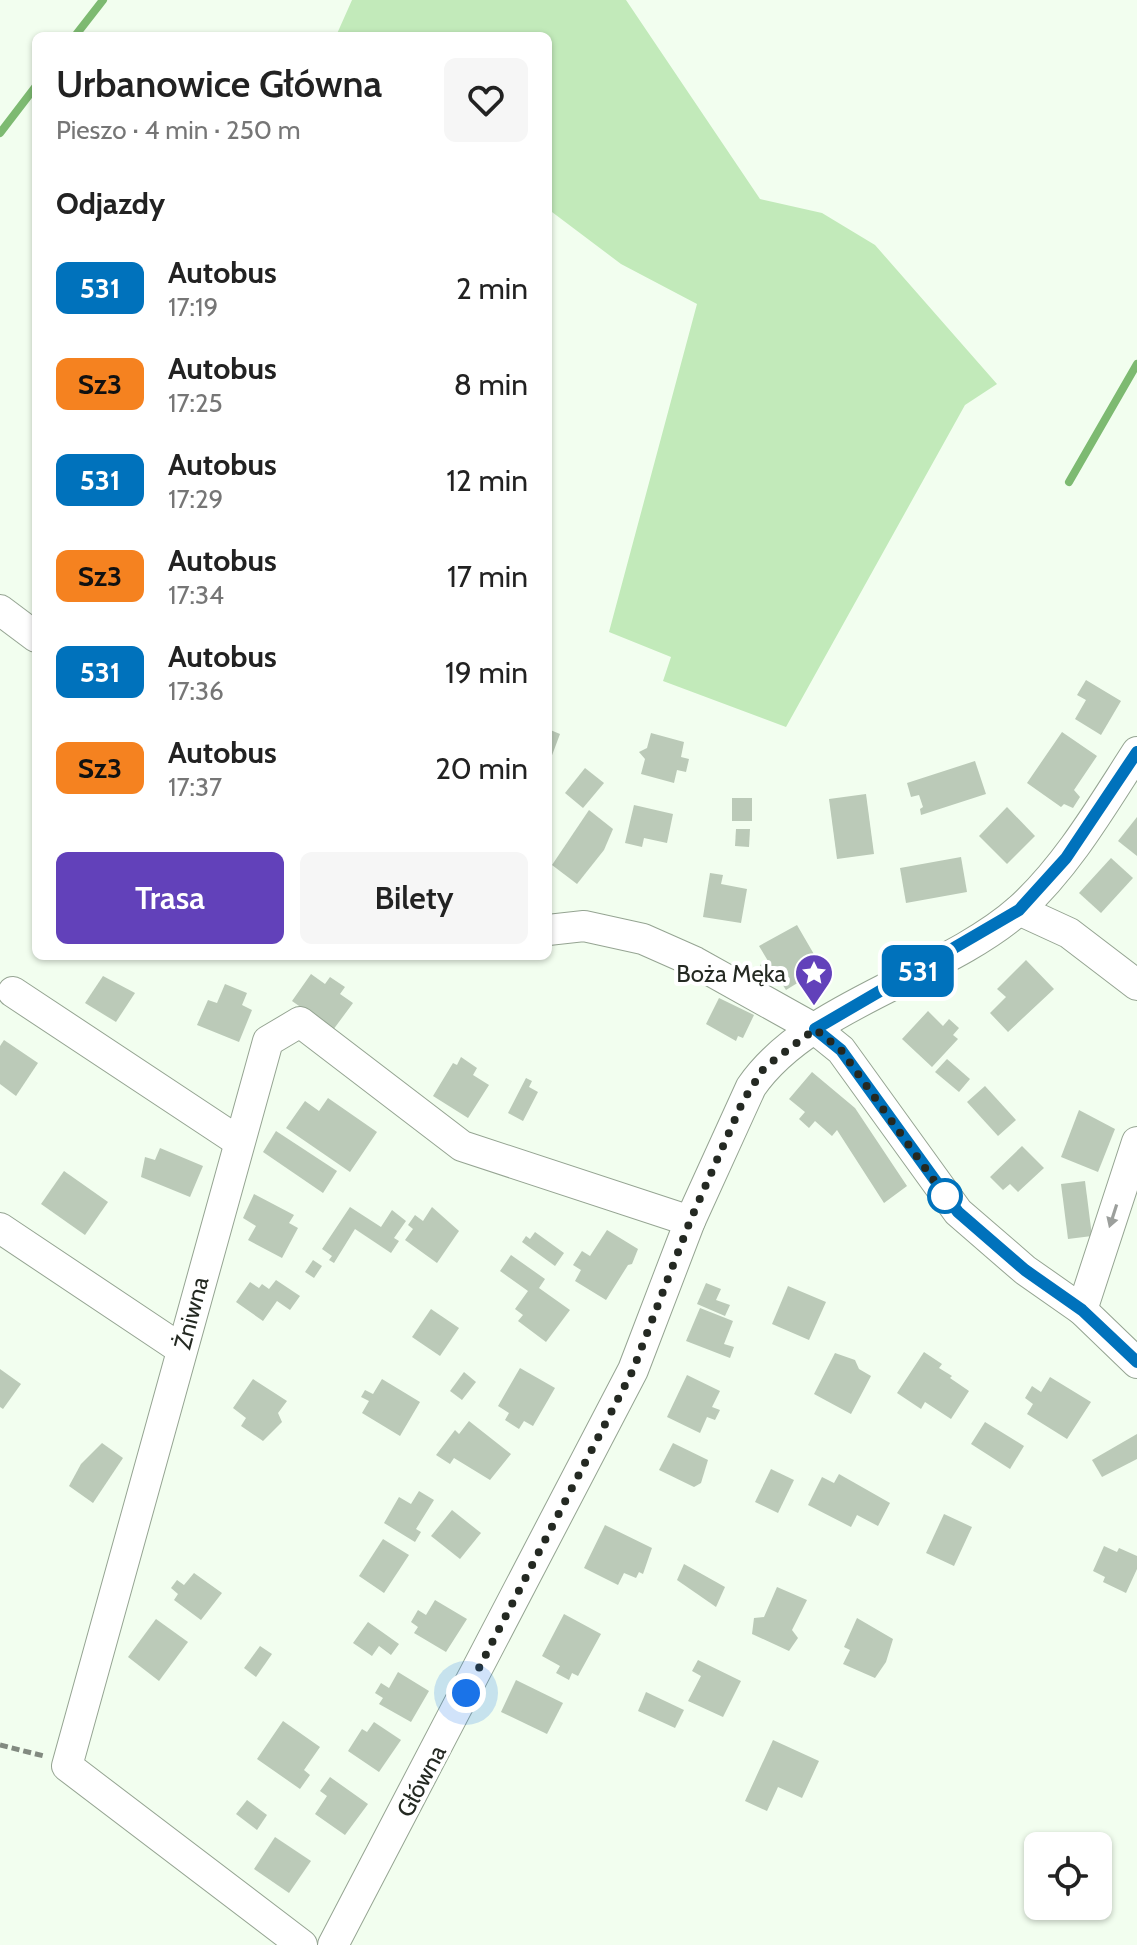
<!DOCTYPE html>
<html lang="pl">
<meta charset="utf-8">
<style>
body{margin:0;font-family:Cabin,sans-serif;background:#f6f6f6;color:#222;height:100vh;display:flex;flex-direction:column;font-size:30px;white-space:nowrap}
*{box-sizing:border-box;margin:0}
p{font-size:26px;color:#767676}
.icon{flex:none;width:44px;height:44px;fill:none;stroke:currentColor;stroke-width:2;stroke-linecap:round;stroke-linejoin:round}
.map{position:relative;flex:1;overflow:hidden}
.drawer{position:absolute;left:32px;top:32px;width:520px;height:928px;display:flex;flex-direction:column;background:#fff;border-radius:12px;box-shadow:0 2px 6px #0004}
.drawer>*{flex:none}
.badge{padding:0 16px;border-radius:12px;font-size:28px;line-height:52px}
.buttons{position:absolute;left:1024px;top:1832px;display:grid;gap:16px}
.buttons a{display:grid;place-items:center;width:88px;height:88px;border-radius:12px;background:#fff;box-shadow:0 2px 6px #0004;font-size:40px}
.you{position:absolute;width:40px;height:40px;margin:-20px;border:6px solid #fff;border-radius:50%;background:#1a73e8;box-shadow:0 0 0 12px #1a73e833}
.map>.badge{position:absolute;translate:-50% -50%;box-shadow:0 0 0 4px #fff}
h2{padding:0 24px;font-size:30px;line-height:72px}
.round{display:grid;place-items:center;flex:none;width:84px;height:84px;border-radius:12px;background:#f6f6f6}
.overview{display:flex;align-items:center;justify-content:space-between;height:136px;padding:0 24px}
h1{font-size:38px;font-weight:600;line-height:60px}
.action{display:flex;gap:16px;margin-top:auto;padding:16px 24px}
.action a{flex:1;height:92px;border-radius:12px;background:#6241ba;color:#fff;font-size:32px;font-weight:600;line-height:92px;text-align:center}
.action a+a{background:#f6f6f6;color:#222}
ul{padding:0;list-style:none}
li{display:flex;align-items:center;gap:24px;height:96px;padding:0 24px}
li div{flex:1}
li b{display:block;font-size:30px}
li em{font-style:normal}
li .badge{min-width:88px;font-weight:700;text-align:center}
.map>svg:first-child{display:block}
.green{fill:#c2eaba}
.lines{fill:none;stroke-linecap:round;stroke-linejoin:round}
.stream{stroke:#7dba71;stroke-width:8}
.building{fill:#bbcab8}
.minor-casing{stroke:#95a492;stroke-width:32}
.path{stroke:#828a80;stroke-width:5;stroke-dasharray:8 4;stroke-linecap:butt}
.minor{stroke:#fff;stroke-width:30}
.oneway{fill:#9c9f9c}
.line-casing{stroke:#fff;stroke-width:18}
.line{stroke:#0072bc;stroke-width:12}
.walk{stroke:#242922;stroke-width:8;stroke-dasharray:0 14.4}
.stop-dot{fill:#fff;stroke:#0072bc;stroke-width:4}
.labels{text-anchor:middle;dominant-baseline:central;stroke-width:8;stroke-linejoin:round;paint-order:stroke}
.poi-label{font-size:24px;fill:#242922;stroke:#fff;text-anchor:end}
.street-label{font-size:24px;fill:#242922;stroke:#fff}
</style>
<div class="map">
<svg width="1137" height="1945" viewBox="0 0 1137 1945">
<rect width="100%" height="100%" fill="#f2feef"/>
<path class="green" d="M352 0H626L760 199 822 213 875 245 997 384 965 405 786 727 663 681 671 657 609 632 697 304 621 264 548 209V36H336Z"/>
<g class="lines">
<g class="stream">
<path d="M75 36 103 0"/>
<path d="M0 133 36 86"/>
<path d="M1069 482 1137 364"/>
</g>
</g>
<g class="building">
<path d="M1086 680 1121 701 1101 735 1075 719 1086 700 1077 695Z"/>
<path d="M548 729 560 734 548 766Z"/>
<path d="M1062 732 1097 756 1074 790 1080 797 1073 808 1064 804 1061 807 1027 783Z"/>
<path d="M651 733 684 742 681 757 689 759 686 772 677 770 674 783 641 774 645 759 639 752 647 748Z"/>
<path d="M975 761 986 794 921 815 920 809 923 807 919 795 911 797 907 783Z"/>
<path d="M585 768 604 783 583 808 565 793Z"/>
<path d="M866 794 874 854 837 859 829 799Z"/>
<rect x="732" y="798" width="20" height="23"/>
<path d="M634 805 673 814 667 843 644 838 642 847 625 843Z"/>
<path d="M1007 807 1035 836 1007 864 979 836Z"/>
<path d="M589 810 613 829 604 850 577 884 552 865Z"/>
<path d="M1137 817V856L1118 841Z"/>
<path d="M736 829H750L749 847 735 846Z"/>
<path d="M961 857 967 892 906 903 900 868Z"/>
<path d="M1111 858 1133 878 1101 913 1079 893Z"/>
<path d="M710 873 723 875 721 884 747 889 741 923 703 917Z"/>
<path d="M797 925 822 968 786 990 777 976 769 980 760 965 768 961 759 946Z"/>
<path d="M1026 960 1054 989 1008 1032 990 1013 1006 997 997 989Z"/>
<path d="M311 974 325 984 330 977 345 987 340 994 353 1003 333 1030 292 1001Z"/>
<path d="M103 976 135 993 116 1022 85 1003Z"/>
<path d="M225 984 247 993 242 1005 252 1010 239 1042 197 1025 208 1000 217 1003Z"/>
<path d="M719 998 754 1015 743 1038 738 1036 736 1041 706 1024Z"/>
<path d="M928 1011 943 1026 949 1019 959 1028 953 1035 958 1039 932 1067 902 1039Z"/>
<path d="M4 1040 38 1063 16 1096 0 1084V1046Z"/>
<path d="M461 1057 477 1068 473 1075 489 1085 468 1118 433 1096 453 1063 457 1065Z"/>
<path d="M947 1059 970 1079 959 1092 935 1072Z"/>
<path d="M812 1072 855 1108 907 1186 884 1203 837 1130 832 1136 815 1121 809 1128 799 1119 805 1112 789 1099Z"/>
<path d="M526 1078 532 1081 529 1087 538 1092 523 1121 508 1113Z"/>
<path d="M985 1086 1016 1120 998 1136 967 1102Z"/>
<path d="M328 1098 377 1132 350 1172 286 1128 305 1101 319 1111Z"/>
<path d="M1079 1110 1115 1129 1098 1172 1061 1157Z"/>
<path d="M276 1131 337 1171 323 1193 263 1152Z"/>
<path d="M1022 1146 1044 1168 1018 1192 1010 1184 1003 1190 990 1177Z"/>
<path d="M160 1148 203 1166 190 1197 141 1177 145 1157 155 1160Z"/>
<path d="M64 1171 108 1202 85 1235 41 1204Z"/>
<path d="M1085 1181 1092 1236 1068 1239 1061 1184Z"/>
<path d="M254 1194 294 1215 289 1223 298 1228 282 1258 248 1240 256 1226 243 1218Z"/>
<path d="M350 1207 381 1227 392 1210 406 1221 394 1238 399 1241 391 1253 355 1229 334 1263 329 1260 332 1256 322 1249Z"/>
<path d="M432 1207 459 1231 437 1263 405 1240 413 1229 408 1225 415 1215 423 1221Z"/>
<path d="M607 1230 638 1249 632 1264 628 1265 606 1300 575 1281 581 1270 573 1265 582 1251 590 1256Z"/>
<path d="M535 1232 564 1253 555 1266 522 1242 526 1236 530 1239Z"/>
<path d="M511 1255 545 1279 539 1288 570 1310 546 1342 518 1321 523 1315 515 1309 528 1291 500 1271Z"/>
<path d="M313 1260 322 1266 314 1278 305 1272Z"/>
<path d="M276 1280 300 1296 290 1310 277 1301 263 1321 236 1302 250 1282 259 1288 262 1284 269 1289Z"/>
<path d="M706 1283 721 1289 716 1300 730 1305 725 1316 697 1304Z"/>
<path d="M788 1286 826 1302 809 1340 772 1324Z"/>
<path d="M700 1308 733 1321 724 1344 734 1347 730 1358 686 1341Z"/>
<path d="M431 1309 459 1328 440 1356 412 1337Z"/>
<path d="M924 1352 942 1364 939 1368 952 1376 950 1378 969 1391 951 1419 925 1402 921 1409 897 1393Z"/>
<path d="M835 1353 855 1360 859 1369 871 1376 851 1414 814 1394Z"/>
<path d="M520 1368 555 1388 533 1426 524 1421 519 1429 505 1420 509 1413 498 1406Z"/>
<path d="M0 1369 21 1384 3 1409 0 1407Z"/>
<path d="M464 1372 476 1382 462 1400 450 1391Z"/>
<path d="M687 1375 720 1391 712 1407 720 1410 715 1420 707 1417 700 1433 667 1417Z"/>
<path d="M1050 1377 1091 1402 1067 1439 1027 1414 1033 1404 1025 1398 1032 1386 1041 1392Z"/>
<path d="M253 1379 287 1401 278 1413 282 1422 263 1441 241 1426 246 1418 233 1408Z"/>
<path d="M382 1379 420 1402 400 1436 362 1413 369 1401 361 1397 365 1390 373 1394Z"/>
<path d="M469 1421 511 1454 490 1480 454 1458 450 1464 436 1455 455 1430 459 1434Z"/>
<path d="M985 1422 1024 1446 1010 1469 971 1444Z"/>
<path d="M1137 1434V1459L1102 1477 1092 1460Z"/>
<path d="M102 1443 123 1458 93 1503 69 1486 81 1464Z"/>
<path d="M673 1443 708 1460 701 1483 694 1487 659 1470Z"/>
<path d="M771 1469 794 1480 778 1513 755 1502Z"/>
<path d="M839 1474 890 1503 878 1526 857 1515 851 1527 808 1505 822 1477 834 1483Z"/>
<path d="M419 1491 434 1500 416 1529 421 1532 415 1542 384 1523 399 1497 411 1504Z"/>
<path d="M452 1510 481 1533 460 1559 431 1536Z"/>
<path d="M944 1514 972 1527 954 1566 926 1553Z"/>
<path d="M605 1525 652 1548 643 1574 639 1572 636 1578 624 1573 618 1585 584 1568Z"/>
<path d="M383 1539 409 1555 384 1593 359 1576Z"/>
<path d="M1104 1546 1117 1552 1119 1548 1137 1556V1569L1126 1593 1103 1582 1105 1577 1093 1571Z"/>
<path d="M684 1564 725 1587 716 1607 677 1580Z"/>
<path d="M194 1573 222 1593 201 1620 174 1600 178 1594 171 1588 177 1580 184 1585Z"/>
<path d="M777 1587 807 1600 792 1630 798 1638 789 1651 752 1634 754 1618 764 1617Z"/>
<path d="M435 1600 467 1619 446 1652 414 1633 418 1627 411 1622 418 1610 426 1615Z"/>
<path d="M564 1614 601 1634 578 1676 572 1673 569 1680 556 1673 560 1666 542 1656Z"/>
<path d="M857 1618 893 1639 886 1662 875 1678 843 1664 850 1650 844 1647Z"/>
<path d="M156 1619 188 1642 159 1681 128 1657Z"/>
<path d="M368 1622 399 1644 391 1655 379 1646 372 1656 353 1643Z"/>
<path d="M260 1646 272 1654 256 1677 244 1668Z"/>
<path d="M698 1660 741 1681 723 1717 688 1701 701 1676 692 1671Z"/>
<path d="M398 1672 429 1691 411 1722 379 1704 383 1698 375 1693 381 1683 389 1688Z"/>
<path d="M516 1680 563 1703 547 1734 501 1712Z"/>
<path d="M646 1692 684 1710 675 1728 638 1711Z"/>
<path d="M283 1721 320 1747 304 1770 310 1775 300 1789 257 1759Z"/>
<path d="M374 1722 401 1740 379 1772 348 1751 362 1729 367 1732Z"/>
<path d="M773 1740 819 1761 802 1798 778 1787 767 1811 745 1801Z"/>
<path d="M330 1777 368 1804 345 1835 315 1814 327 1796 320 1791Z"/>
<path d="M247 1800 267 1815 257 1830 236 1814Z"/>
<path d="M275 1837 311 1861 289 1893 254 1869Z"/>
</g>
<g class="lines">
<defs>
<g id="minor">
<path d="M0 610 36 637"/>
<path d="M1019 910 1069 933 1137 985"/>
<path d="M548 930 584 926 643 939 695 962 815 1029 841 1050 958 1212 1025 1270 1082 1310 1137 1363"/>
<path d="M13 992 238 1141"/>
<path d="M0 1228 181 1349"/>
<path d="M1082 1310 1137 1142"/>
<path d="M302 1945 67 1766 268 1041 300 1022 462 1146 690 1221"/>
<path d="M333 1945 633 1370 690 1221 751 1087C808 1004 945 976 1020 909 1068 865 1102 806 1137 752"/>
</g>
</defs>
<use href="#minor" class="minor-casing"/>
<path class="path" d="M0 1745 44 1756"/>
<use href="#minor" class="minor"/>
</g>
<defs><path id="oneway-solid" d="M-6-.8H1V-3.2L6.5 0L1 3.2V.8H-6Z" transform="scale(2)"/></defs>
<use class="oneway" href="#oneway-solid" transform="translate(1113 1216) rotate(108)"/>
<g class="lines">
<defs>
<path id="line" d="M1137 752 1066 858 1019 910 815 1029 841 1050 958 1212 1025 1270 1082 1310 1137 1362"/>
</defs>
<use href="#line" class="line-casing"/>
<use href="#line" class="line"/>
<path class="walk" d="M466 1693 633 1370 690 1221 743 1101 764 1068 815 1029 841 1050 945 1196"/>
</g>
<defs>
<symbol id="sight-pin" viewBox="-11 -11 22 30"><path d="M0 17L-7.5 6A9.5 9.5 0 1 1 7.5 6Z" fill="#6241ba" stroke="#fff"/><path d="M0-6L1.8-2.2L6-1.7L2.9 1.2L3.7 5.4L0 3.3L-3.7 5.4L-2.9 1.2L-6-1.7L-1.8-2.2Z" fill="#fff"/></symbol>
</defs>
<g fill-rule="evenodd">
<use href="#sight-pin" x="792" y="951" width="44" height="60"/>
</g>
<circle class="stop-dot" cx="945" cy="1196" r="16"/>
<g class="labels">
<g class="poi-label">
<text x="786" y="973">Boża Męka</text>
</g>
<g class="street-label">
<text transform="translate(191 1313) rotate(-75)">Żniwna</text>
<text transform="translate(421 1781) rotate(-62)">Główna</text>
</g>
</g>
</svg>
<div class="buttons">
<a><svg class="icon" aria-label="locate" viewBox="0 0 24 24"><circle cx="12" cy="12" r="6"/><path d="M12 2v4M12 18v4M2 12h4M18 12h4"/></svg></a>
</div>
<div class="you" style="left:466px;top:1693px"></div>
<b class="badge" style="left:918px;top:971px;background:#0072bc;color:#fff">531</b>
<section class="drawer">
<div class="overview"><div><h1>Urbanowice Główna</h1><p>Pieszo · 4 min · 250 m</p></div><a class="round"><svg class="icon" aria-label="heart" viewBox="0 0 24 24"><path d="M12 20l-8-8c-3-5 5-10 8-4 3-6 11-1 8 4z"/></svg></a></div>
<h2>Odjazdy</h2>
<ul>
<li><span class="badge" style="background:#0072bc;color:#fff">531</span><div><b>Autobus</b><p>17:19</p></div><em>2 min</em></li>
<li><span class="badge" style="background:#f58220;color:#111">Sz3</span><div><b>Autobus</b><p>17:25</p></div><em>8 min</em></li>
<li><span class="badge" style="background:#0072bc;color:#fff">531</span><div><b>Autobus</b><p>17:29</p></div><em>12 min</em></li>
<li><span class="badge" style="background:#f58220;color:#111">Sz3</span><div><b>Autobus</b><p>17:34</p></div><em>17 min</em></li>
<li><span class="badge" style="background:#0072bc;color:#fff">531</span><div><b>Autobus</b><p>17:36</p></div><em>19 min</em></li>
<li><span class="badge" style="background:#f58220;color:#111">Sz3</span><div><b>Autobus</b><p>17:37</p></div><em>20 min</em></li>
</ul>
<div class="action"><a>Trasa</a><a>Bilety</a></div>
</section>
</div>
